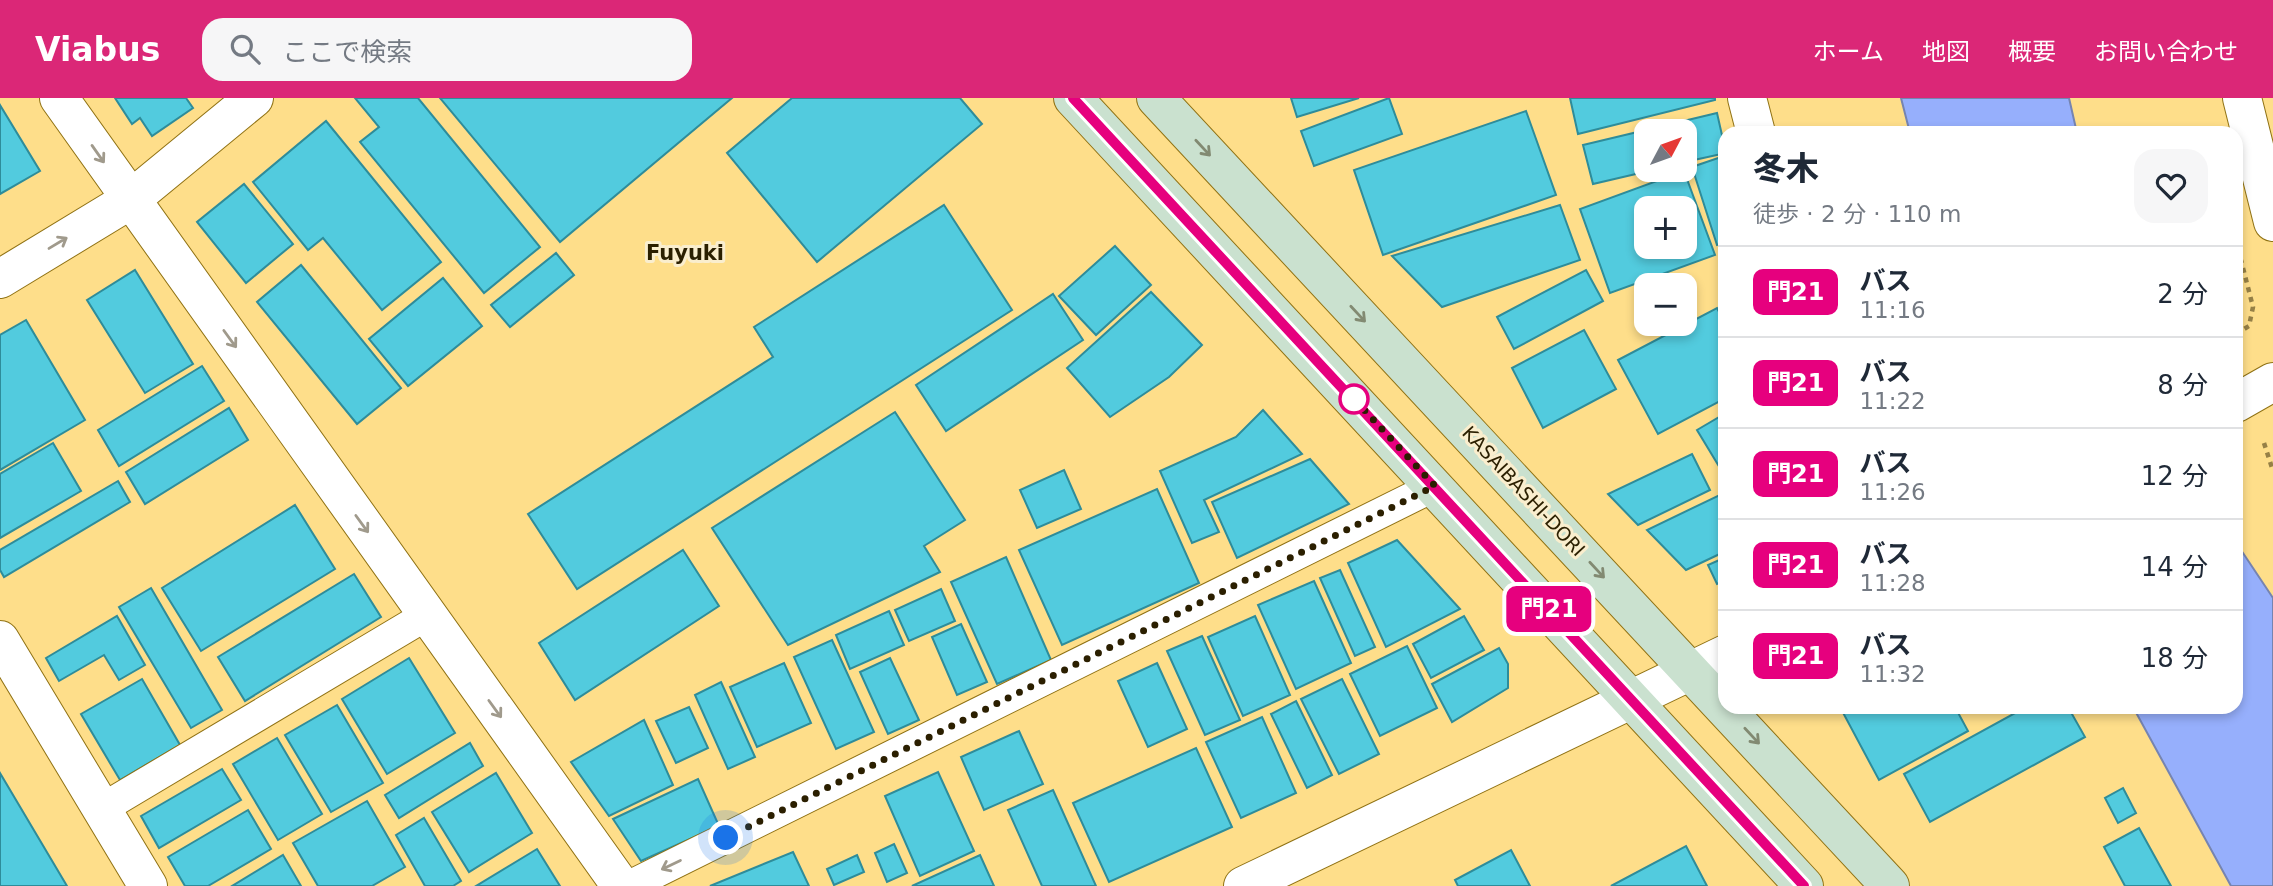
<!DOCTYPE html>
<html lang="ja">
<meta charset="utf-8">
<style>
body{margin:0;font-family:"DejaVu Sans","Noto Sans JP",sans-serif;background:#f6f6f7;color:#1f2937;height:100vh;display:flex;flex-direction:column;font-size:26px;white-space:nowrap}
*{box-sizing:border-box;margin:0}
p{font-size:23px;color:#747a83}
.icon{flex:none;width:38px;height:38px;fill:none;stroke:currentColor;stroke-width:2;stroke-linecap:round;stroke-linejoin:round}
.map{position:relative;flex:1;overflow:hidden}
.panel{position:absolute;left:1718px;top:28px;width:525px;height:588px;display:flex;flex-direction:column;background:#fff;border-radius:21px;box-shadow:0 4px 10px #0003}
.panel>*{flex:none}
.badge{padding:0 14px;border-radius:10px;font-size:24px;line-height:46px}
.needle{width:46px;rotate:49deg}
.controls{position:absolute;left:1634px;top:21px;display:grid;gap:14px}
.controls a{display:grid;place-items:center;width:63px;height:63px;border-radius:14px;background:#fff;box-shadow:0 4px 10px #0003;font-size:35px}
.you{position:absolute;width:35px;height:35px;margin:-18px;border:5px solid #fff;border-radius:50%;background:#1a73e8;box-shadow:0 0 0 10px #1a73e833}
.map>.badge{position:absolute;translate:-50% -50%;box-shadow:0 0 0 4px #fff}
.round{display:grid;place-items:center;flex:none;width:74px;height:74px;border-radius:21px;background:#f6f6f7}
.summary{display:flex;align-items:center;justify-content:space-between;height:119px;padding:0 35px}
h1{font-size:33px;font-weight:800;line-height:52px}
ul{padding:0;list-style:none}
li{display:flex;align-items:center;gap:21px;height:91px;padding:0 35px;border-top:2px solid #e0e1e3}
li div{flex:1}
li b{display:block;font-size:26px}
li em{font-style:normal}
li .badge{min-width:77px;font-weight:700;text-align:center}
header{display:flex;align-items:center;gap:42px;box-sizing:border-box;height:98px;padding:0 35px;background:#db2777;color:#fff}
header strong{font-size:33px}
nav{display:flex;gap:38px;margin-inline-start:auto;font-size:24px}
.search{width:490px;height:63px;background:#f6f6f7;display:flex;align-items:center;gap:18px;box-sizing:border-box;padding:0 24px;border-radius:21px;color:#747a83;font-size:26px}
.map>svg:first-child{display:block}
.water{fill:#96affc;stroke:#7684b0;stroke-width:2}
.building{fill:#52cbde;stroke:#2e8c9a;stroke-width:2;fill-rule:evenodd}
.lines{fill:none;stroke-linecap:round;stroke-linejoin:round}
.service-casing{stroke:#907214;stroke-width:32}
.minor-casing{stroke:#907214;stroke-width:40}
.tertiary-casing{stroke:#907214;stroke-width:40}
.secondary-casing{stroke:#907214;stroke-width:40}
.path{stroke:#968046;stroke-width:4.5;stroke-dasharray:5 5;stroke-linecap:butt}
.service{stroke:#fff;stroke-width:30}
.minor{stroke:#fff;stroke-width:38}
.tertiary{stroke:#fff;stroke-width:38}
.secondary{stroke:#cae1cf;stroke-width:38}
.oneway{stroke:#828a72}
.oneway2{stroke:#a09a8c}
.line-casing{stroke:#fff;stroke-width:16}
.line{stroke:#e6007e;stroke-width:10}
.walk{stroke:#2b1f00;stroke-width:7;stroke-dasharray:0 12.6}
.stop-dot{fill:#fff;stroke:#e6007e;stroke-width:3.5}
.labels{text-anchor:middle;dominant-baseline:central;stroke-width:6;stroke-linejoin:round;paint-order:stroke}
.street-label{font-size:19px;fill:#2b1f00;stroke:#faeece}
.neighbourhood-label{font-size:21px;font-weight:bold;fill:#2b1f00;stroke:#faeece}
</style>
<header>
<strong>Viabus</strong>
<div class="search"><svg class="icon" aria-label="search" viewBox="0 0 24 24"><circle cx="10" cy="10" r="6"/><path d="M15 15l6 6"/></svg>ここで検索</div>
<nav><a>ホーム</a><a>地図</a><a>概要</a><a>お問い合わせ</a></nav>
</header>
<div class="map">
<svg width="2273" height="788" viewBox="0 0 2273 788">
<rect width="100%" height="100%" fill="#fede8a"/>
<g class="water">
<path d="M1901 0H2069L2077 35H1910Z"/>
<path d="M2237 446 2273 500V788H2231L2133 609H2236Z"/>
</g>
<g class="building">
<path d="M115 0H186L193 10 152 38 140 20 132 26Z"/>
<path d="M355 0H418L540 149 484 195 360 44 379 29Z"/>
<path d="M440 0H732L560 144Z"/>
<path d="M792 0H960L982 26 817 164 727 55Z"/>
<path d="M1291 0H1359L1297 19Z"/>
<path d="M1389 0 1402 36 1314 68 1301 33Z"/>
<path d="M1570 0H1715V2L1578 36Z"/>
<path d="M0 7 40 73 0 96Z"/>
<path d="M1526 13 1556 97 1383 157 1354 72Z"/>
<path d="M1717 15 1726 55 1685 64V33H1647V72H1653L1593 86 1583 47Z"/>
<path d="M326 23 441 164 382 212 323 140 308 152 253 84Z"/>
<path d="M1721 59 1726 74V144L1717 147 1692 69Z"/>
<path d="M1684 73 1715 157 1610 195 1580 111ZM1647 110H1685V149H1647Z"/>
<path d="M244 86 293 146 246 185 197 124Z"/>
<path d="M944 107 1012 212 577 491 528 416 773 259 754 229Z"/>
<path d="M1560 107 1580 162 1442 209 1392 158Z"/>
<path d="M1115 148 1151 187 1096 237 1059 198Z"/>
<path d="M556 155 574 177 510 229 491 207Z"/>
<path d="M301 167 401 290 357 326 257 204Z"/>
<path d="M135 172 193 266 145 295 87 202Z"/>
<path d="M1586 172 1603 203 1514 251 1497 219Z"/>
<path d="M443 180 482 228 408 288 369 241Z"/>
<path d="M1151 194 1202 247 1169 279 1110 319 1067 270Z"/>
<path d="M1053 196 1083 242 946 333 916 287Z"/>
<path d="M1717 210 1726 227V300L1658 336 1618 262Z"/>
<path d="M26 222 85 322 0 372V237Z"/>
<path d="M1584 232 1616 291 1543 330 1512 270Z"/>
<path d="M202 268 224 303 119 368 98 332Z"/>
<path d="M229 310 248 342 145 406 126 374Z"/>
<path d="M1263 312 1302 356 1204 402 1219 434 1192 445 1160 373 1236 339Z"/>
<path d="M895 314 965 422 924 448 940 474 788 547 712 430Z"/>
<path d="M1726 315V380L1697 332Z"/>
<path d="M53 345 81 393 0 440V376Z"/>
<path d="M1692 356 1710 392 1638 427 1608 396Z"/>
<path d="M1310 361 1349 406 1237 460 1212 404Z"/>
<path d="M1064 372 1081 411 1037 430 1020 392Z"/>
<path d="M118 383 130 404 4 479 0 472V452Z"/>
<path d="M1157 391 1199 485 1062 547 1019 452Z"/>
<path d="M1726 394V453L1686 472 1647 432Z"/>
<path d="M295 407 335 471 201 553 162 490Z"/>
<path d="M1397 442 1460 511 1386 549 1348 465Z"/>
<path d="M683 452 719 508 575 602 539 545Z"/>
<path d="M1006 459 1051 562 997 586 951 484Z"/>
<path d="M1726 459V482L1717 486 1708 467Z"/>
<path d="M1340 472 1375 549 1355 558 1320 480Z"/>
<path d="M354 476 381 519 245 603 218 559Z"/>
<path d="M1314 483 1351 565 1296 591 1258 507Z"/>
<path d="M151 490 222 612 191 630 119 509Z"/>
<path d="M941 491 955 523 909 543 895 512Z"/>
<path d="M889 513 904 547 850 571 836 537Z"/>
<path d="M117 518 145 567 119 582 104 557 59 583 46 560Z"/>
<path d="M1255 518 1290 597 1243 618 1208 539Z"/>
<path d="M1464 518 1484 552 1431 580 1413 546Z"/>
<path d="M961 526 987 584 957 597 932 539Z"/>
<path d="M1202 538 1240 622 1205 637 1167 553Z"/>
<path d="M832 542 874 634 836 651 794 559Z"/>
<path d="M1407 548 1437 610 1380 638 1350 576Z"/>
<path d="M1499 550 1508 566V590L1452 624 1432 586Z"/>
<path d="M409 560 455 635 387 676 342 601Z"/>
<path d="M890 560 919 622 888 636 860 574Z"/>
<path d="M784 565 811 625 757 649 730 589Z"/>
<path d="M1157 565 1187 631 1148 649 1118 583Z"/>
<path d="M142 581 180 647 120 682 81 616Z"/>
<path d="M1342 581 1379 656 1339 676 1301 601Z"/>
<path d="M721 584 755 659 728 671 695 597Z"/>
<path d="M1296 603 1332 677 1307 690 1271 616Z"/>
<path d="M337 607 383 685 331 714 285 637Z"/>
<path d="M689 609 708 650 676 665 656 623Z"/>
<path d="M1840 609H1955L1968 633 1879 682Z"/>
<path d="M2026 609H2068L2085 639 1930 724 1904 676Z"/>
<path d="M1262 619 1296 695 1241 720 1206 644Z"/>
<path d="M644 622 673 687 609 718 571 664Z"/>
<path d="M1019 633 1043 686 984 712 961 659Z"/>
<path d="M277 640 322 716 278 742 233 666Z"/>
<path d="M470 645 483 668 399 720 385 697Z"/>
<path d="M1196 650 1232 729 1109 784 1073 705Z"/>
<path d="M222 671 241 702 159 750 141 718Z"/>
<path d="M938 674 974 753 920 778 885 698Z"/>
<path d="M0 675 67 788H0Z"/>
<path d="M496 675 532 735 469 774 432 714Z"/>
<path d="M698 681 719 728 641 763 613 721Z"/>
<path d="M2123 690 2136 715 2118 725 2105 700Z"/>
<path d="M1053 692 1096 788H1042L1008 712Z"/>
<path d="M367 703 405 769 372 788H318L293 745Z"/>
<path d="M248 712 271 751 208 788H185L168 759Z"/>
<path d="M424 720 461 783 453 788H425L396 737Z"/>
<path d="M2139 730 2171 788H2125L2104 749Z"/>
<path d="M894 746 907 775 887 784 875 755Z"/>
<path d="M1686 748 1707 788H1611Z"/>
<path d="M537 751 560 788H476Z"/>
<path d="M1511 752 1530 788H1458L1455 782Z"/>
<path d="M793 754 809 788H710Z"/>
<path d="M283 757 301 788H232Z"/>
<path d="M857 757 864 774 834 787 827 771Z"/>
<path d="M980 757 994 788H912Z"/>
</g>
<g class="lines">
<defs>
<g id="service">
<path d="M103 710 427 517"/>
<path d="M629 788 1435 388"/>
</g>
<g id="minor">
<path d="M59 0 621 788"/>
<path d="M1747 0 1756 35"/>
<path d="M0 181 130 102 254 0"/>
<path d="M0 542 148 788"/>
</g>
<g id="tertiary">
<path d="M2242 0 2273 124"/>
<path d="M2236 305 2273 284"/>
<path d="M1243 788 1726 556"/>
</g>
<g id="secondary">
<path d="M1073 0 1804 788"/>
<path d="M1156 0 1890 788"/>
</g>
</defs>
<use href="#service" class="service-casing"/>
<use href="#minor" class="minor-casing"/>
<use href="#tertiary" class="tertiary-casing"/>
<use href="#secondary" class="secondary-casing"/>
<g class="path">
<path d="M2236 236 2249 228 2253 209 2241 162"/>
<path d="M2264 345 2273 373"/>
</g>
<use href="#service" class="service"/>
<use href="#minor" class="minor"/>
<use href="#tertiary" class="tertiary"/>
<use href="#secondary" class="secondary"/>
</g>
<defs><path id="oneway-shaft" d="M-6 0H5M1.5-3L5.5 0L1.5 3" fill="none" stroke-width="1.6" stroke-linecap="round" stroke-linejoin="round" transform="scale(1.75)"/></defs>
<g class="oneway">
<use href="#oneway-shaft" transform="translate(1203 50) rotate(47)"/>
<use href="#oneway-shaft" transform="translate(1358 216) rotate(47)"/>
<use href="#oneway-shaft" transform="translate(1597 472) rotate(47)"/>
<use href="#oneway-shaft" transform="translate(1752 638) rotate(47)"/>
</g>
<g class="oneway2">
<use href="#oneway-shaft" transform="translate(98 56) rotate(55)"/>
<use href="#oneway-shaft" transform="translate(58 145) rotate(-31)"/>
<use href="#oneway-shaft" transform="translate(230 241) rotate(54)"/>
<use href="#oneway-shaft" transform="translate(362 426) rotate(54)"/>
<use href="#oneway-shaft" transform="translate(495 611) rotate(54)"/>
<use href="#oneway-shaft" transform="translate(671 767) rotate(154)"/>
</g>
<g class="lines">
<defs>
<path id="line" d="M1073 0 1804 788"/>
</defs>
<use href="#line" class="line-casing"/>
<use href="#line" class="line"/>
<path class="walk" d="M726 740 1435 388 1354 301"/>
</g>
<circle class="stop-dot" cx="1354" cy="301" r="14"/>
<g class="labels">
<g class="street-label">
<text transform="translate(1524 393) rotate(47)">KASAIBASHI-DORI</text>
</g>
<g class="neighbourhood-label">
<text x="685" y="155">Fuyuki</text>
</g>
</g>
</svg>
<div class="controls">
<a><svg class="needle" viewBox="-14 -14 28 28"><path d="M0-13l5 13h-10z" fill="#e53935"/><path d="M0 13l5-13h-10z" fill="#747a83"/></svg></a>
<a>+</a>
<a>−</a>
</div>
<div class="you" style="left:726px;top:740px"></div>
<b class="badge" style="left:1549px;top:511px;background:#e6007e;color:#fff">門21</b>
<section class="panel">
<div class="summary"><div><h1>冬木</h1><p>徒歩 · 2 分 · 110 m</p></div><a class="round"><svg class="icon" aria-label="heart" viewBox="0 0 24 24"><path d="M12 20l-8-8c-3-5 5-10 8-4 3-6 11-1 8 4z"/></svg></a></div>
<ul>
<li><span class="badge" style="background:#e6007e;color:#fff">門21</span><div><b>バス</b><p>11:16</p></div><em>2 分</em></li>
<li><span class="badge" style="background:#e6007e;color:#fff">門21</span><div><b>バス</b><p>11:22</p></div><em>8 分</em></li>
<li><span class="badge" style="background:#e6007e;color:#fff">門21</span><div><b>バス</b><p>11:26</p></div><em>12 分</em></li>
<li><span class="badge" style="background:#e6007e;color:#fff">門21</span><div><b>バス</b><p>11:28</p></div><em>14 分</em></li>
<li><span class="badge" style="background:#e6007e;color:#fff">門21</span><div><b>バス</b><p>11:32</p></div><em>18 分</em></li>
</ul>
</section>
</div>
